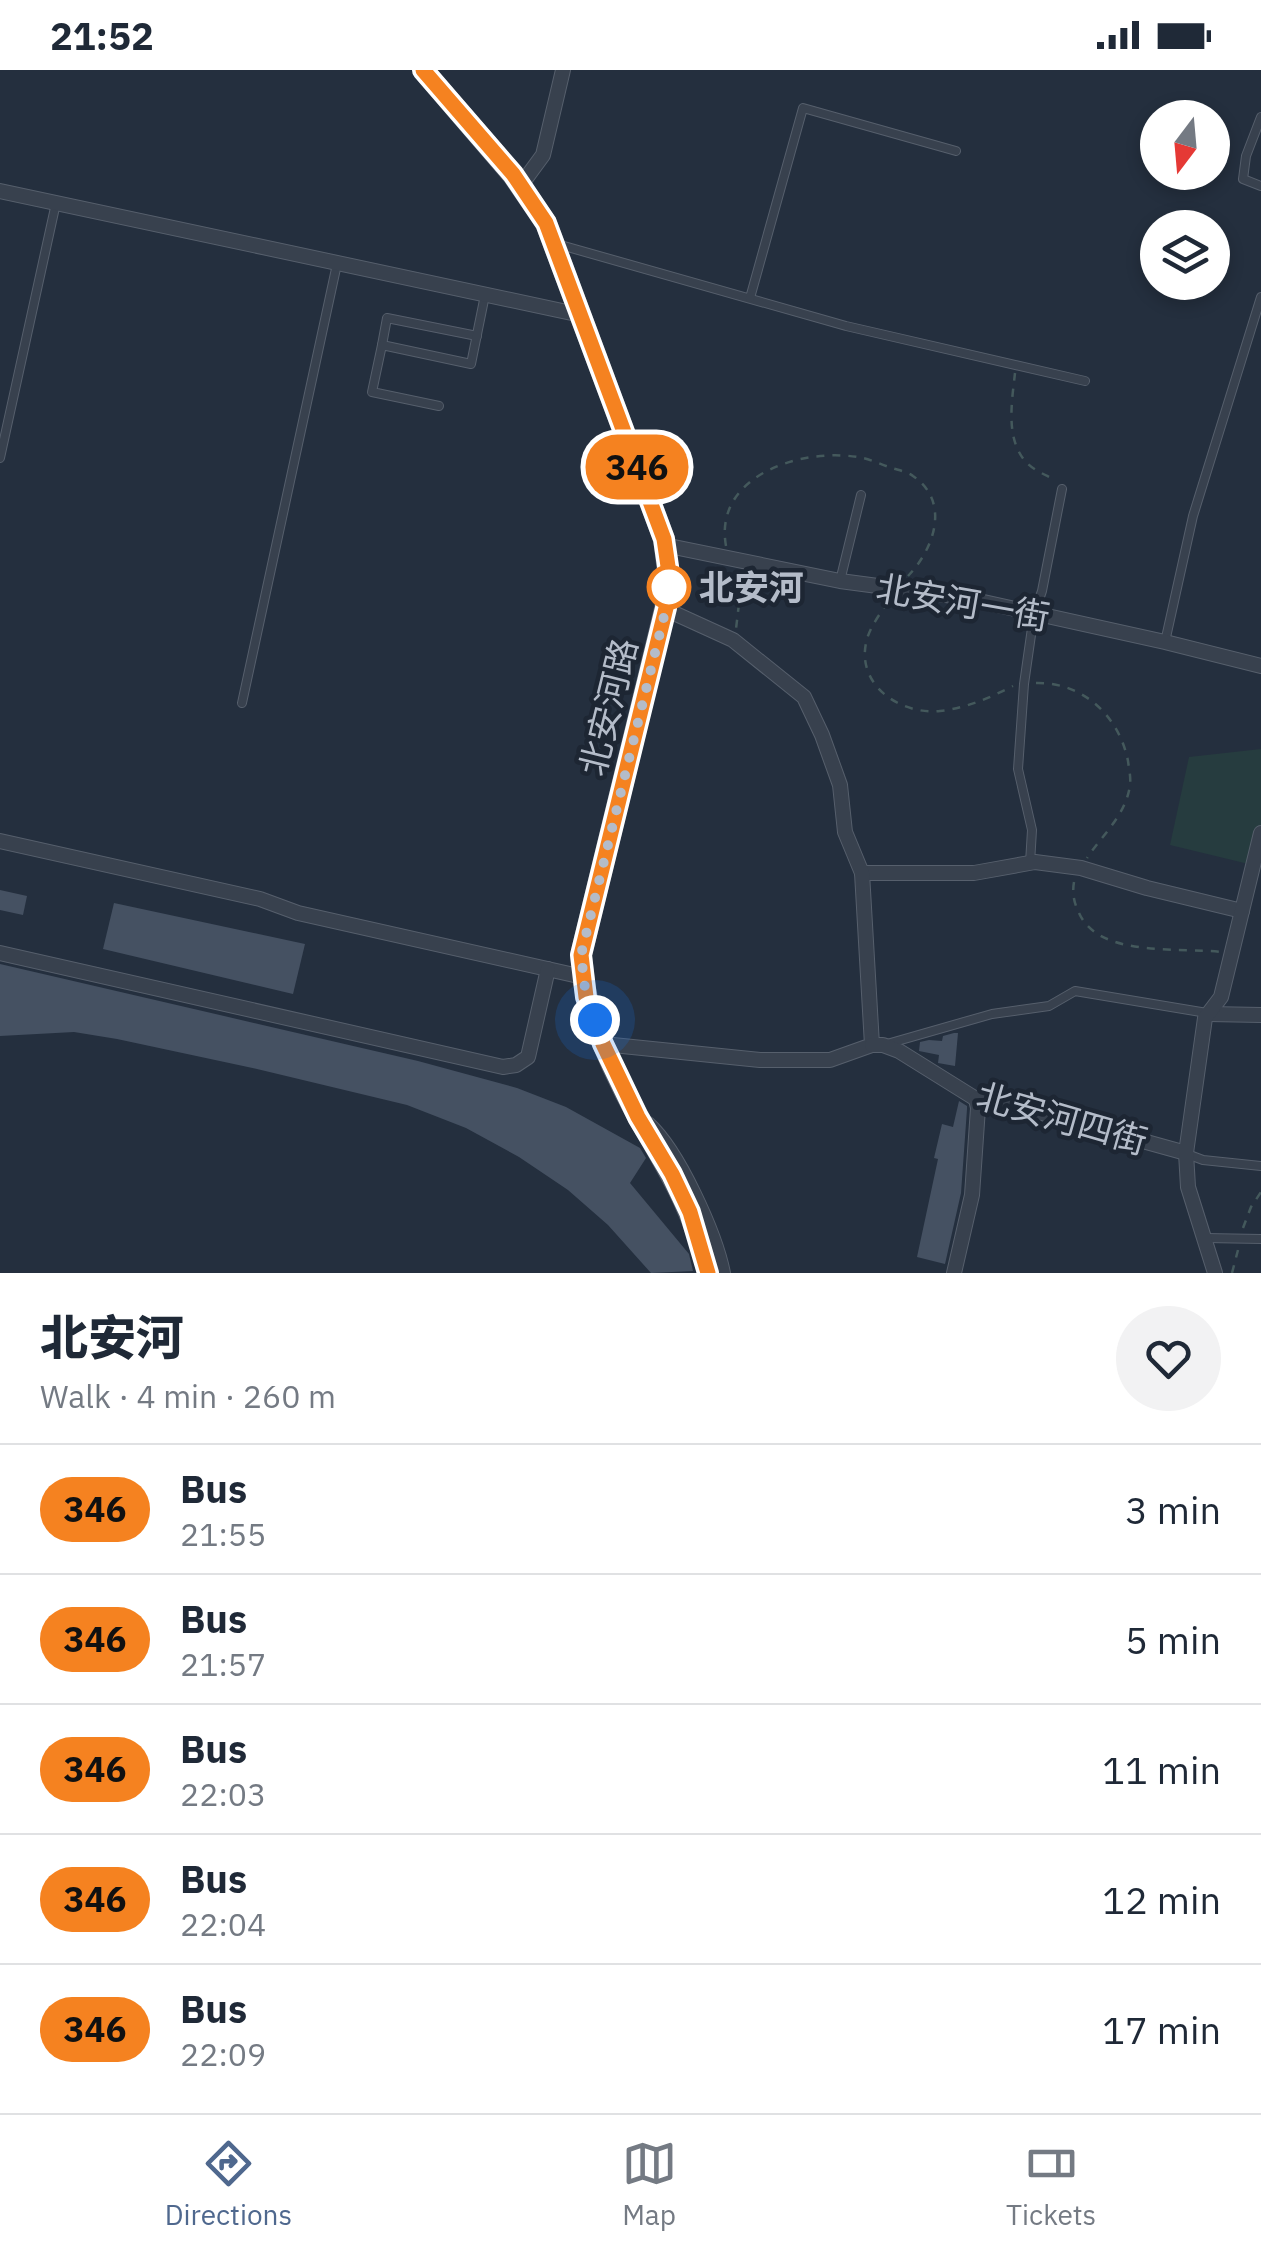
<!DOCTYPE html>
<meta charset="utf-8">
<style>
body{margin:0;font-family:"IBM Plex Sans","Noto Sans SC",sans-serif;background:#f2f2f3;color:#1f2937;height:100vh;display:flex;flex-direction:column;font-size:38px;white-space:nowrap}
*{box-sizing:border-box;margin:0}
p{font-size:32px;color:#747a83}
.icon{flex:none;width:55px;height:55px;fill:none;stroke:currentColor;stroke-width:2;stroke-linecap:round;stroke-linejoin:round}
.map{position:relative;height:1203px;overflow:hidden}
.sheet{display:flex;flex-direction:column;background:#fff;flex:1}
.sheet>*{flex:none}
.badge{padding:0 20px;border-radius:32px;font-size:35px;line-height:65px}
.needle{width:65px;rotate:196deg}
.buttons{position:absolute;left:1140px;top:30px;display:grid;gap:20px}
.buttons a{display:grid;place-items:center;width:90px;height:90px;border-radius:50%;background:#fff;box-shadow:0 5px 15px #0003;font-size:50px}
.you{position:absolute;width:50px;height:50px;margin:-25px;border:8px solid #fff;border-radius:50%;background:#1a73e8;box-shadow:0 0 0 15px #1a73e833}
.map>.badge{position:absolute;translate:-50% -50%;box-shadow:0 0 0 5px #fff}
.round{display:grid;place-items:center;flex:none;width:105px;height:105px;border-radius:52px;background:#f2f2f3}
.headline{display:flex;align-items:center;justify-content:space-between;height:170px;padding:0 40px}
h1{font-size:48px;font-weight:800;line-height:75px}
ul{padding:0;list-style:none}
li{display:flex;align-items:center;gap:30px;height:130px;padding:0 40px;border-top:2px solid #e0e1e3}
li div{flex:1}
li b{display:block;font-size:38px}
li em{font-style:normal}
li .badge{min-width:110px;font-weight:700;text-align:center}
.status{display:flex;justify-content:space-between;align-items:center;height:70px;padding:0 50px;background:#fff;direction:ltr}
.status svg{height:28px;fill:currentColor}
.tabs{display:flex;justify-content:space-around;align-items:center;height:140px;border-top:2px solid #e0e1e3;background:#fff;font-size:28px;color:#747a83}
.tabs a{display:grid;justify-items:center;gap:5px}
.tabs .active{color:#4f688e}
.map>svg:first-child{display:block}
.green{fill:#263c3f}
.building{fill:#455162}
.lines{fill:none;stroke-linecap:round;stroke-linejoin:round}
.lane-casing{stroke:#565f6c;stroke-width:10}
.street-casing{stroke:#565f6c;stroke-width:16}
.secondary-casing{stroke:#565f6c;stroke-width:22}
.path{stroke:#44595c;stroke-width:2.5;stroke-dasharray:8 8;stroke-linecap:butt}
.lane{stroke:#38414e;stroke-width:8}
.street{stroke:#38414e;stroke-width:14}
.secondary{stroke:#465061;stroke-width:20}
.line-casing{stroke:#fff;stroke-width:22}
.line{stroke:#f58220;stroke-width:15}
.walk{stroke:#b4bcc9;stroke-width:10;stroke-dasharray:0 18}
.stop-dot{fill:#fff;stroke:#f58220;stroke-width:5}
.labels{text-anchor:middle;dominant-baseline:central;stroke-width:9;stroke-linejoin:round;paint-order:stroke}
.stop-label{font-size:35px;font-weight:bold;fill:#b4bcc9;stroke:#1d2633;text-anchor:start}
.street-label{font-size:35px;fill:#b4bcc9;stroke:#1d2633}
</style>
<div class="status"><b>21:52</b><svg viewBox="0 0 49 12"><path d="M0 12V9h3v3zM5 12V6h3v6zM10 12V3h3v9zM15 12V0h3v12zM26 1h20v11H26zM47 4h2v5h-2z"/></svg></div>
<div class="map">
<svg width="1261" height="1203" viewBox="0 0 1261 1203">
<rect width="100%" height="100%" fill="#242f3e"/>
<path class="green" d="M1261 679V797L1170 775 1189 687Z"/>
<g class="building">
<path d="M0 820 27 826 23 845 0 840Z"/>
<path d="M114 833 305 874 293 924 103 879Z"/>
<path d="M0 894 418 991 517 1018 566 1037 640 1078 646 1088 630 1113 689 1184 693 1201 651 1203 608 1155 568 1120 519 1087 466 1058 407 1035 257 999 117 969 74 962 0 966Z"/>
<path d="M954 963H958L955 996 938 993 939 985 919 981 920 972 929 970 942 971 943 966Z"/>
<path d="M959 1031 967 1036V1039L961 1123 945 1194 917 1187 938 1089 934 1088 942 1054 953 1057Z"/>
</g>
<g class="lines">
<defs>
<g id="lane">
<path d="M1261 47 1246 86 1243 109 1261 116"/>
<path d="M557 174 846 256 1085 311"/>
<path d="M750 228 803 38 956 81"/>
<path d="M382 275 387 248 477 266"/>
<path d="M439 336 372 322 382 275 471 294 485 225"/>
<path d="M0 388 56 133"/>
<path d="M840 511 861 425"/>
<path d="M1165 572 1193 446 1261 227"/>
<path d="M242 633 337 194"/>
<path d="M1030 793 1032 760 1018 699 1024 614 1034 544 1042 521 1062 419"/>
<path d="M887 974 992 944 1049 936 1075 921 1207 943"/>
<path d="M1187 1084 1203 1090 1261 1096"/>
<path d="M1206 1168 1261 1169"/>
</g>
<g id="street">
<path d="M521 115 543 85 563 0"/>
<path d="M0 121 581 245"/>
<path d="M664 475 840 511 961 527 1165 572 1261 596"/>
<path d="M0 771 260 829 298 843 583 907"/>
<path d="M862 803H974L1035 792 1081 798 1147 818 1242 841"/>
<path d="M0 883 503 997 516 995 528 987 548 899"/>
<path d="M1209 944 1261 945"/>
<path d="M603 974 760 990H830L872 975 862 803 845 762 840 715 822 665 804 627 733 570 665 539"/>
<path d="M872 975H883L899 981 976 1029 1031 1040 1186 1083"/>
<path d="M648 1054C678 1081 715 1163 723 1203"/>
<path d="M954 1203 972 1125 978 1038 976 1029"/>
<path d="M1215 1203 1188 1117 1186 1083 1205 948 1221 927 1261 763"/>
</g>
<path id="secondary" d="M423 0 513 105 546 153 664 469 669 510 665 539 581 885C583 900 583 916 588 931 600 971 619 1013 640 1050 670 1103 695 1142 708 1203"/>
</defs>
<use href="#lane" class="lane-casing"/>
<use href="#street" class="street-casing"/>
<use href="#secondary" class="secondary-casing"/>
<g class="path">
<path d="M1015 303C1012 331 1005 369 1026 392 1033 400 1046 405 1055 410"/>
<path d="M726 476C713 404 805 376 863 388 872 390 882 395 892 398 898 400 908 402 913 406 951 432 934 479 908 506"/>
<path d="M733 503 740 525 736 559"/>
<path d="M888 532C880 544 869 558 866 573 857 616 901 645 940 641 967 638 989 628 1013 616"/>
<path d="M1036 613C1083 612 1119 646 1128 691 1129 699 1131 707 1130 715 1126 745 1103 764 1087 788"/>
<path d="M1074 812C1072 823 1074 833 1079 843 1099 888 1179 877 1221 882"/>
<path d="M1243 1158 1251 1137 1261 1122"/>
<path d="M1232 1203 1238 1180"/>
</g>
<use href="#lane" class="lane"/>
<use href="#street" class="street"/>
<use href="#secondary" class="secondary"/>
</g>
<g class="lines">
<defs>
<path id="line" d="M423 0 513 104 546 153 664 469 670 510 666 538 581 885 586 927 603 974 638 1047 672 1104 690 1142 708 1203"/>
</defs>
<use href="#line" class="line-casing"/>
<use href="#line" class="line"/>
<path class="walk" d="M595 950 586 927 581 885 666 538 670 510 669 517"/>
</g>
<circle class="stop-dot" cx="669" cy="517" r="20"/>
<g class="labels">
<g class="stop-label">
<text x="699" y="517">北安河</text>
</g>
<g class="street-label">
<text transform="translate(963 532) rotate(10)">北安河一街</text>
<text transform="translate(608 637) rotate(-76)">北安河路</text>
<text transform="translate(1062 1048) rotate(16)">北安河四街</text>
</g>
</g>
</svg>
<div class="buttons">
<a><svg class="needle" viewBox="-14 -14 28 28"><path d="M0-13l5 13h-10z" fill="#e53935"/><path d="M0 13l5-13h-10z" fill="#747a83"/></svg></a>
<a><svg class="icon" aria-label="layers" viewBox="0 0 24 24"><path d="M12 4l9 5-9 5-9-5zM3 14l9 5 9-5"/></svg></a>
</div>
<div class="you" style="left:595px;top:950px"></div>
<b class="badge" style="left:637px;top:397px;background:#f58220;color:#111">346</b>
</div>
<section class="sheet">
<div class="headline"><div><h1>北安河</h1><p>Walk · 4 min · 260 m</p></div><a class="round"><svg class="icon" aria-label="heart" viewBox="0 0 24 24"><path d="M12 20l-8-8c-3-5 5-10 8-4 3-6 11-1 8 4z"/></svg></a></div>
<ul>
<li><span class="badge" style="background:#f58220;color:#111">346</span><div><b>Bus</b><p>21:55</p></div><em>3 min</em></li>
<li><span class="badge" style="background:#f58220;color:#111">346</span><div><b>Bus</b><p>21:57</p></div><em>5 min</em></li>
<li><span class="badge" style="background:#f58220;color:#111">346</span><div><b>Bus</b><p>22:03</p></div><em>11 min</em></li>
<li><span class="badge" style="background:#f58220;color:#111">346</span><div><b>Bus</b><p>22:04</p></div><em>12 min</em></li>
<li><span class="badge" style="background:#f58220;color:#111">346</span><div><b>Bus</b><p>22:09</p></div><em>17 min</em></li>
</ul>
</section>
<nav class="tabs">
<a class="active"><svg class="icon" aria-label="directions" viewBox="0 0 24 24"><path d="M12 3l9 9-9 9-9-9zM9 14v-3h6M13 9l2 2-2 2"/></svg>Directions</a>
<a><svg class="icon" aria-label="map" viewBox="0 0 24 24"><path d="M3 6l6-2 6 2 6-2v14l-6 2-6-2-6 2zM9 4v14M15 6v14"/></svg>Map</a>
<a><svg class="icon" aria-label="tickets" viewBox="0 0 24 24"><path d="M3 7h18v10H3zM15 7v10"/></svg>Tickets</a>
</nav>
